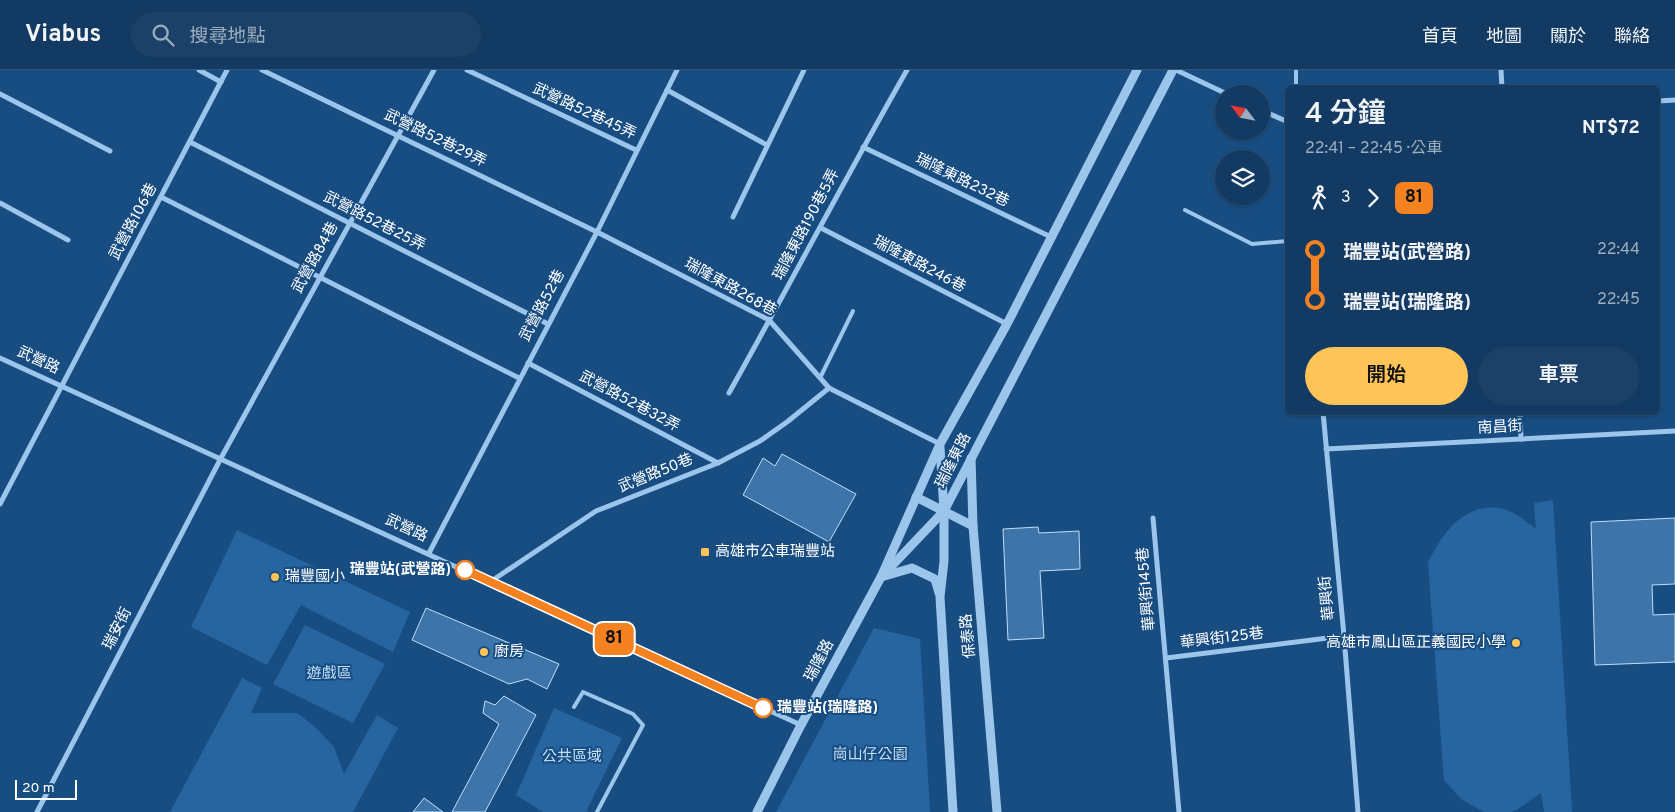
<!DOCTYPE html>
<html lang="zh-TW">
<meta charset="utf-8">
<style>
body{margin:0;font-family:Overpass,"Noto Sans TC",sans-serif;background:#1b4168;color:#f1f3f6;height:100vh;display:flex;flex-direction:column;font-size:19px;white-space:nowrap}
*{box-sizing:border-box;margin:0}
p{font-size:16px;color:#9cadbe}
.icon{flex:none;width:28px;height:28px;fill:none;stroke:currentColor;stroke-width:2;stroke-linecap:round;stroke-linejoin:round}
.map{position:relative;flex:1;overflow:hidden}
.side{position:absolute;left:1285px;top:15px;width:375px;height:330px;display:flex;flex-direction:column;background:#123a62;border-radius:8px;box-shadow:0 1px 4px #0004,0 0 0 1px #315477}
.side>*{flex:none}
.badge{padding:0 10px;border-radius:8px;font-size:18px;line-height:32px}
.needle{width:32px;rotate:302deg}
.controls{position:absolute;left:1215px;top:15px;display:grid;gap:10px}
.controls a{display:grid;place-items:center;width:55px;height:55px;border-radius:50%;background:#123a62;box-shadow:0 1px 4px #0004,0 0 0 1px #315477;font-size:25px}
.scale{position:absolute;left:15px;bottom:12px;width:62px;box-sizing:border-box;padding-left:5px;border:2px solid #fff;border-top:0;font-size:14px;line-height:18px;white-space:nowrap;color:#fff;-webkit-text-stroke:4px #184d82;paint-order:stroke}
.map>.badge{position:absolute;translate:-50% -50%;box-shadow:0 0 0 2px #fff}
.legs{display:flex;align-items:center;gap:8px;height:55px;padding:0 20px;font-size:16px}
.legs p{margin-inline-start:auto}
.head{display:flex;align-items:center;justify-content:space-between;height:85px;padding:0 20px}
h1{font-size:28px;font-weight:600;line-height:38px}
.action{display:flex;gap:10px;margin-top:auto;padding:10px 20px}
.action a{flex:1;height:58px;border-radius:30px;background:#ffc457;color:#111;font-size:20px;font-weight:600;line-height:58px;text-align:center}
.action a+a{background:#1b4168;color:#f1f3f6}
ul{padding:0 20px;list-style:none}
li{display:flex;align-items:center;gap:18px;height:50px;font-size:19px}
li i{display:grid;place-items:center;width:8px;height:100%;margin:0 6px;background:currentColor}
li i::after{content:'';width:12px;height:12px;margin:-6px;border:4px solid;border-radius:50%;background:#123a62}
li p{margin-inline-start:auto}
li:first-child i{background:linear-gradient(#0000 50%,currentColor 0)}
li:last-child i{background:linear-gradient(currentColor 50%,#0000 0)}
header{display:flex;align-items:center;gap:30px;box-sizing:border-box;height:70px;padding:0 25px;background:#123a62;border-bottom:1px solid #315477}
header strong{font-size:24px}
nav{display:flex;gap:28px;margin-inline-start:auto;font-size:18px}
.search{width:350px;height:45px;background:#1b4168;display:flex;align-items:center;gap:12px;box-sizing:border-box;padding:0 18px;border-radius:28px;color:#9cadbe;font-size:19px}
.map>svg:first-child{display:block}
.green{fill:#2765a0}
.building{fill:#3d74aa;stroke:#c1def9}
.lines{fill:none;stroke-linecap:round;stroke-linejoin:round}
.service{stroke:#9cc5ec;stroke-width:4}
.minor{stroke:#9cc5ec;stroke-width:5}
.tertiary{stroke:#9cc5ec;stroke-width:9}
.line-1-casing{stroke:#fff;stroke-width:11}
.line-1{stroke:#f58220;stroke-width:8}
.poi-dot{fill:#ffc457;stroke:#184d82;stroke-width:2}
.stop-1-dot{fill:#fff;stroke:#f58220;stroke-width:2.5}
.labels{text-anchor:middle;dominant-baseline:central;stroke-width:4;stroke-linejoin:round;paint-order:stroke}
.street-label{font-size:15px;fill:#fff;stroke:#184d82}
.poi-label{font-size:15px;fill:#fff;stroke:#184d82;text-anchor:start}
.stop-label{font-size:15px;font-weight:bold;fill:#fff;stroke:#184d82;text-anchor:end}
.park-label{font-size:15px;fill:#c1def9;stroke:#184d82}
</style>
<header>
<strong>Viabus</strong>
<div class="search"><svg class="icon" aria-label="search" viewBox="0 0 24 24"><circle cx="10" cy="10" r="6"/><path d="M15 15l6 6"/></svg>搜尋地點</div>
<nav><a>首頁</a><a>地圖</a><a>關於</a><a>聯絡</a></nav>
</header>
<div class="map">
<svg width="1675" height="742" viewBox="0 0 1675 742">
<rect width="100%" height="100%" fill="#184d82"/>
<g class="green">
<path d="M1553 430 1572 742H1544L1541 723 1518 739 1511 742H1484L1461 729 1444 710 1428 493C1441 464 1466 430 1503 439 1516 442 1525 451 1536 459L1534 433Z"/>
<path d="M237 460 410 542 393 582 301 535 267 595 191 557Z"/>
<path d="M305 555 385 594 353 653 273 614Z"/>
<path d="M874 558 920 569 930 742H776Z"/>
<path d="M242 608 262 618 251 643H297L314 656 334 677 344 704 377 645 398 658 353 742H170Z"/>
<path d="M554 638 622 668 586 742H543L516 725Z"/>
</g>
<g class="building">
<path d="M782 384 856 424 829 472 743 425 763 388 775 396Z"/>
<path d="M1675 448V514L1652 515 1653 545 1675 544V592L1595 595 1591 452Z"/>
<path d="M1038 457 1039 463 1079 461 1080 499 1040 501 1044 568 1008 570 1003 459Z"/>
<path d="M426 538 559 594 547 619 527 609 509 614 412 570Z"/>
<path d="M504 626 536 645 485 742H452L499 654 483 643 485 631 495 635Z"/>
<path d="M424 728 443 742H413Z"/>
</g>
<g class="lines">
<g class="service">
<path d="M1296 0V18"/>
<path d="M1185 140 1252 174 1288 171"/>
<path d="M820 308 853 241"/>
<path d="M574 637 583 622 633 644 643 655 597 742"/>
</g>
<g class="minor">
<path d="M199 0 221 12"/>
<path d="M262 0 597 162 769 250 829 318 940 374"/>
<path d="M467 0 636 80"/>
<path d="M1176 0 1227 24"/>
<path d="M1501 0 1502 18"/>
<path d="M667 20 767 75"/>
<path d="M0 24 110 81"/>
<path d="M1658 31 1675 30"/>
<path d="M1261 40 1288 52"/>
<path d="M190 72 548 254"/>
<path d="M863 77 1051 167"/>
<path d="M161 127 519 308"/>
<path d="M0 133 68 170"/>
<path d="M733 147 804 0"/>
<path d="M821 158 1007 254"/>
<path d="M0 288 801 655"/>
<path d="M528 293 718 393"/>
<path d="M729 323C789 216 846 107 907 0"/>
<path d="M1323 342 1344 566 1358 742"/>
<path d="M1520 342 1521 369"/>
<path d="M1326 379 1675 361"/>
<path d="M0 434 227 0"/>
<path d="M1153 448 1179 742"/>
<path d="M429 483 597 162 677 0"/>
<path d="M490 512 596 441 718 393 760 371 787 352 829 318"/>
<path d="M1166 588 1344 566"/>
<path d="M37 742 221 388 434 0"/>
</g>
<g class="tertiary">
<path d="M940 377 944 441V491L940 527 953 742"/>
<path d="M971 388 973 456 997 742"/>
<path d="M916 427 973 456"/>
<path d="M886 502 944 441 1173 0"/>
<path d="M881 507 912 498 935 509 939 523"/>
<path d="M757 742 801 655 881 507 940 374 1007 254 1137 0"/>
</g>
</g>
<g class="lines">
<defs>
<path id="line-1" d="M465 500 763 638"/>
</defs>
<use href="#line-1" class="line-1-casing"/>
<use href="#line-1" class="line-1"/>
</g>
<g class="poi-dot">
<rect x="700" y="477" width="10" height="10" rx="2.5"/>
<circle cx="275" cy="507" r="5"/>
<circle cx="1516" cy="573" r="5"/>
<circle cx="484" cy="582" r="5"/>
</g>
<g class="stop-1-dot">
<circle cx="465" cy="500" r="9"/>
<circle cx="763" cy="638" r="9"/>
</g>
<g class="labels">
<g class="street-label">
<text transform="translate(584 42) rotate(25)">武營路52巷45弄</text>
<text transform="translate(435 69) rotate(26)">武營路52巷29弄</text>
<text transform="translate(962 111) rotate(26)">瑞隆東路232巷</text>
<text transform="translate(134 152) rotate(-62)">武營路106巷</text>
<text transform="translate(374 152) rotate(27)">武營路52巷25弄</text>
<text transform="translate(807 155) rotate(-62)">瑞隆東路190巷5弄</text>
<text transform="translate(316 188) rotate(-61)">武營路84巷</text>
<text transform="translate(919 195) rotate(28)">瑞隆東路246巷</text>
<text transform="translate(730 218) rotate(29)">瑞隆東路268巷</text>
<text transform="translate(543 236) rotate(-62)">武營路52巷</text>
<text transform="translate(38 291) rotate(25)">武營路</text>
<text transform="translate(629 332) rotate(28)">武營路52巷32弄</text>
<text transform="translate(1500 358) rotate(-3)">南昌街</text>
<text transform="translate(954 391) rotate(-63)">瑞隆東路</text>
<text transform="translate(656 404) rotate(-22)">武營路50巷</text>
<text transform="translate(406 459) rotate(25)">武營路</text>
<text transform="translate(1147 519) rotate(-95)">華興街145巷</text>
<text transform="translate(1328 528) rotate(-96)">華興街</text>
<text transform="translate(118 559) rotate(-63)">瑞安街</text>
<text transform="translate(969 566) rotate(-95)">保泰路</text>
<text transform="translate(1222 569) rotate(-7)">華興街125巷</text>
<text transform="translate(820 591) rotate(-62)">瑞隆路</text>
</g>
<g class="poi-label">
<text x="715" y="482">高雄市公車瑞豐站</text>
<text x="285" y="507">瑞豐國小</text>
<text x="1506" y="573" text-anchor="end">高雄市鳳山區正義國民小學</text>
<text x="494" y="582">廚房</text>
</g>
<g class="stop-label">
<text x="451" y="500">瑞豐站(武營路)</text>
<text x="777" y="638" text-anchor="start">瑞豐站(瑞隆路)</text>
</g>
<g class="park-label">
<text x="329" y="604">遊戲區</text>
<text x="870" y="685">崗山仔公園</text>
<text x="572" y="687">公共區域</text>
</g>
</g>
</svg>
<div class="controls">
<a><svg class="needle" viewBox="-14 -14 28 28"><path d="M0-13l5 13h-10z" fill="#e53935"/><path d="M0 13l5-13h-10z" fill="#9cadbe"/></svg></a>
<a><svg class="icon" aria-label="layers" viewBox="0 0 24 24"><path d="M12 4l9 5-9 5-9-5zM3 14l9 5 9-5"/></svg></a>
</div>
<div class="scale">20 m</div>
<b class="badge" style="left:614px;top:569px;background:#f58220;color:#111">81</b>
<section class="side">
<div class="head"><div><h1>4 分鐘</h1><p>22:41 – 22:45 · 公車</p></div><b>NT$72</b></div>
<div class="legs"><svg class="icon" aria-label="walk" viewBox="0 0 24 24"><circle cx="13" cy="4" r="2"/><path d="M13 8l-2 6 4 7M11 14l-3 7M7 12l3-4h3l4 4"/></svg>3<svg class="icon" aria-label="forward" viewBox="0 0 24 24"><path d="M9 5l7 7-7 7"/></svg><b class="badge" style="background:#f58220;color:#111">81</b></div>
<ul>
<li><i style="color:#f58220"></i><b>瑞豐站(武營路)</b><p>22:44</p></li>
<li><i style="color:#f58220"></i><b>瑞豐站(瑞隆路)</b><p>22:45</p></li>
</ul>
<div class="action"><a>開始</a><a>車票</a></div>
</section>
</div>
